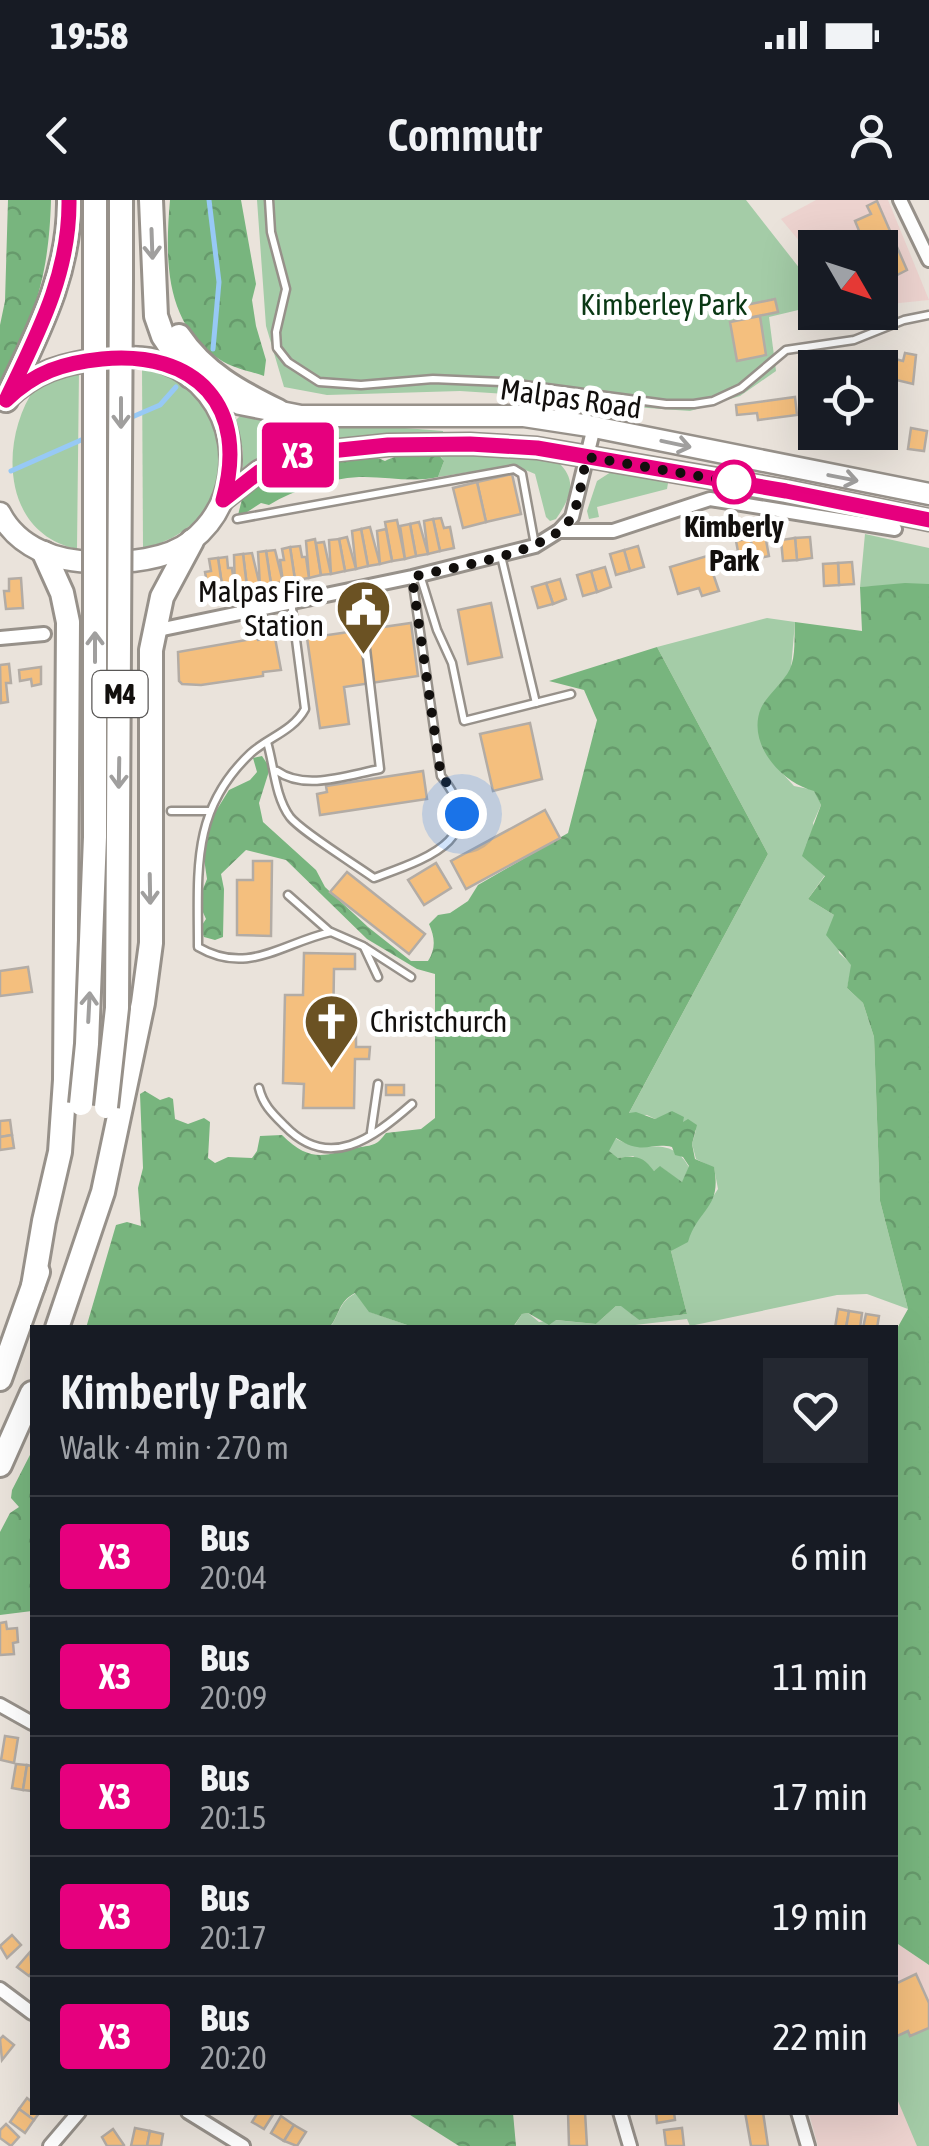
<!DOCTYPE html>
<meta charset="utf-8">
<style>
body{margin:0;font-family:"Asap Condensed",sans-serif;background:#242831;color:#f1f3f6;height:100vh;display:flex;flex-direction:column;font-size:38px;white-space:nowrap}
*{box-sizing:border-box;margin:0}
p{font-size:32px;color:#9ea1a6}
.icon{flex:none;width:55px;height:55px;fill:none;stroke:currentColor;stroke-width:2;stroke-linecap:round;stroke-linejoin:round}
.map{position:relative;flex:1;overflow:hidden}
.side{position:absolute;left:30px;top:1125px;width:868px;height:790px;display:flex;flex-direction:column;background:#171b24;border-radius:0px;box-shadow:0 10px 40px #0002}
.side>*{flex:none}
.badge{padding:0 20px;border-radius:8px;font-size:35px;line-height:65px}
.needle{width:65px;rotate:129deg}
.controls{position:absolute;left:798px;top:30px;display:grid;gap:20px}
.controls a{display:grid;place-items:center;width:100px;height:100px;border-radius:0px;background:#171b24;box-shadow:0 10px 40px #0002;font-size:50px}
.you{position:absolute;width:50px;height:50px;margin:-25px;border:8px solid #fff;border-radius:50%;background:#1a73e8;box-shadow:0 0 0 15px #1a73e833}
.map>.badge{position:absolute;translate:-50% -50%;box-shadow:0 0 0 5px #fff}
.round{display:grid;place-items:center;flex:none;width:105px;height:105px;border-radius:0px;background:#242831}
.head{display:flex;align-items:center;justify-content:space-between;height:170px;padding:0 30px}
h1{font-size:48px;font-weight:600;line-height:75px}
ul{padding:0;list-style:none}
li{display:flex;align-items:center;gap:30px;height:120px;padding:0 30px;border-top:2px solid #363941}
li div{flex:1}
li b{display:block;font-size:38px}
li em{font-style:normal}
li .badge{min-width:110px;font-weight:700;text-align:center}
.status{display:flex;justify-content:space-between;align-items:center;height:70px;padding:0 50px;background:#171b24;direction:ltr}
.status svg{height:28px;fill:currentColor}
header{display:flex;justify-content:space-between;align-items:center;height:130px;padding:0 30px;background:#171b24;font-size:45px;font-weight:600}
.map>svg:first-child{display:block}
.education{fill:#edd3cf}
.green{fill:#a4cca7}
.forest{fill:url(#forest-crowns);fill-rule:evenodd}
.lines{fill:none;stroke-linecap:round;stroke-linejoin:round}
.stream{stroke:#97c9f5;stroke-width:5}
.building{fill:#f4bf7e;stroke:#b3aca5;stroke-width:2.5}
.lane-casing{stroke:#97918a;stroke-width:11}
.street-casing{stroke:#97918a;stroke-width:18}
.primary-casing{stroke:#97918a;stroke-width:25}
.highway-casing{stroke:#97918a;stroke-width:28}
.lane{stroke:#fff;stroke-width:6}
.street{stroke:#fff;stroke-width:12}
.primary{stroke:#fff;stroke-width:20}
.highway{stroke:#fff;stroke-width:22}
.highway-bridge-casing{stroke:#97918a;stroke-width:28;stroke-linecap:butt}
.highway-bridge{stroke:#fff;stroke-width:22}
.oneway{stroke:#a09f9e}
.line-casing{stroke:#fff;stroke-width:22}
.line{stroke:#e6007e;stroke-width:15}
.walk{stroke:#120f0d;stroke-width:10;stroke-dasharray:0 18}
.stop-dot{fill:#fff;stroke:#e6007e;stroke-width:5}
.labels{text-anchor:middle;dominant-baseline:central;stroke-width:10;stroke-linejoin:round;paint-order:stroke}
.shield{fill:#fff;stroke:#595756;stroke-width:2.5}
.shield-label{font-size:28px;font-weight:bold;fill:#120f0d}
.park-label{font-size:30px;fill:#0a3814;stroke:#fff}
.street-label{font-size:30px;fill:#120f0d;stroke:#fff}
.stop-label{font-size:30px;font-weight:bold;fill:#120f0d;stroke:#fff}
.poi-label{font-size:30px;fill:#120f0d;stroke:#fff;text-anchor:end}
</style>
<div class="status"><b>19:58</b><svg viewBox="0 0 49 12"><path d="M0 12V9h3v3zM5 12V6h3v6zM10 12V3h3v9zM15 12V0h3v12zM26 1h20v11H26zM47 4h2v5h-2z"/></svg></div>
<header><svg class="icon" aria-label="back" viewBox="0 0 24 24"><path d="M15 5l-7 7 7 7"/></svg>Commutr<svg class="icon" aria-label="person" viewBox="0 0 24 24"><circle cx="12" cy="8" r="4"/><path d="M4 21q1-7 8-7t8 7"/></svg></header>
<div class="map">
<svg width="929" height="1946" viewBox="0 0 929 1946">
<defs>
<pattern id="forest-crowns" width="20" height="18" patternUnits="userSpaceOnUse" patternTransform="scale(2.5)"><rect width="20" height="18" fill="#78b57e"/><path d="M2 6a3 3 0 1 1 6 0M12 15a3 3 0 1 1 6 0" fill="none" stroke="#679a6c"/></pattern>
</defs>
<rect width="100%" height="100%" fill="#eae3db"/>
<g class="education">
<path d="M816 0H888L929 100 880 105V48H815V60L781 19Z"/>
<path d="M895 1742 929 1765V1946H818L809 1913 895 1912Z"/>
</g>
<g class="green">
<path d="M257 0H746L815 88V106L769 117 776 171 740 196 690 211 634 207 572 198 460 191 327 195 284 187 266 126Z"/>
<path d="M142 168C247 187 248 326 143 348Z"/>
<path d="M79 170 77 349C0 333 0 238 35 188 48 178 63 175 79 170Z"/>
<path d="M240 216 319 228 380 226 443 231V235L291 247 243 269V251L236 220Z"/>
<path d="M467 251 557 261C579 281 570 298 556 319L550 321 546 317 535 274 514 265 438 277 444 261 438 253Z"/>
<path d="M614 270 669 277 667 289 597 307 599 317 589 319 587 311 597 281Z"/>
<path d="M865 334 929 348V384L860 387Z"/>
<path d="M767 418 795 422 782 573 794 586 814 590 821 605 813 623 825 675 808 699 834 715 839 753 852 765 847 788 863 803 874 837 880 1001 908 1109 867 1094 837 1095 690 1126 687 1119 609 1128H513L522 1114 528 1113 539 1122 555 1120 596 1124 616 1106 621 1105 639 1120 687 1114 671 1051 692 1028 718 989 714 968 696 959 692 944 696 930 668 915 655 919 647 915H628L768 654 657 447Z"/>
<path d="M615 938C646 957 669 932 689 967L682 983 661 967 654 971 633 956 618 958 608 951Z"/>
<path d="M356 1093 370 1112 413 1127 330 1128C340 1113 339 1102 356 1093Z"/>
<path d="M929 1828V1946H917L895 1894V1837L908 1831 911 1836Z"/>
</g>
<g class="forest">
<path d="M8 0H51C49 75 35 118 0 183V125L5 101Z"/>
<path d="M170 0H241L256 84 252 100 256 126 266 160 264 176C250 171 231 168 219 159 164 124 165 58 170 0Z"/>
<path d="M437 253 444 261 438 277C411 283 386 276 359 277 328 279 295 289 269 305L261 303 241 316 238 315 242 299 251 289 292 264C320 265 358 248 385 261 397 255 415 251 427 257Z"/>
<path d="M905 383 929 384V1765L895 1742V1132L908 1109 880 1001 874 837 863 803 847 788 851 765 826 735 834 715 808 699 825 676 802 656 821 605 814 591C782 583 746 544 761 508 768 494 783 483 790 469 796 456 794 437 795 422L862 431 860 387Z"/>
<path d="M657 447 768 654 629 913 636 912 655 919 672 911 684 917 683 922 688 919 697 925 692 944 695 959 714 967C722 1009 699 1007 688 1042L671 1051 687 1114 639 1120 621 1106H616L596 1124 556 1120 549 1125 528 1113 522 1114 513 1127H413L369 1112 355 1093C338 1102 340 1114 330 1127L86 1128 116 1025 127 1022 141 1026 138 988 143 968 140 894 145 891 160 900 169 897 173 899 175 919 188 924 204 918 210 922 208 958 215 963 228 957 252 958 257 951 260 936 282 935C312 965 326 954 361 947 374 945 377 945 386 933L421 929 435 918V774L417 769 367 739 286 660 246 650 221 674 224 689 223 737 215 740 204 737 200 728 206 719 198 701 207 679 202 645 211 619 229 590 250 580 257 572 253 558 262 556 270 568 259 603 263 622 316 670 325 687 368 727 411 761H428C436 748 435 738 429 724L438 715 450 713 468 701 478 685 568 633 597 520 584 490 549 481ZM616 938C644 956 649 942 672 947L675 955 683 957 689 966 682 982 660 966 654 971C643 956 636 955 618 958L609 951Z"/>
<path d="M32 1251V1411L0 1415V1332L10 1313 19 1307 11 1298 12 1290Z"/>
<path d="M407 1913H513L516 1946H459Z"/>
</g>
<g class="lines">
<g class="stream">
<path d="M209 0 219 82 213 149"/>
<path d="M125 220 160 205 176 187"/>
<path d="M11 271 88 237"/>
</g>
</g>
<g class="building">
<path d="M877 1 907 70 897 75 892 64 887 66 890 72 882 76 886 86 880 88V48H847L846 45 862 38 855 21 871 14 867 6Z"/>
<path d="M775 99 778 112 748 118 746 105Z"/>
<path d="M760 116 766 155 737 161 730 122Z"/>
<path d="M905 153 916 155 913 184 880 176V168H877L879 155 903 161Z"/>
<path d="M795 197 797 215 758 220 757 213 737 215 736 205Z"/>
<path d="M814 222 815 232H829V243L813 242Z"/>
<path d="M881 227 896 228 894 248 880 247Z"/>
<path d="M881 227 880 247 864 246 865 232H880Z"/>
<path d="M911 228 927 231 924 251 908 249Z"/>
<path d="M829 232H844L843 244 829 243Z"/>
<path d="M512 274 521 314 486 322 477 282Z"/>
<path d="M477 282 486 322 463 328 453 288Z"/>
<path d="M441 318 444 328 450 327 454 348 440 351 433 319Z"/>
<path d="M433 319 440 351 428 354 424 321Z"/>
<path d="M397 320 405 359 392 361 385 322Z"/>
<path d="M419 322 428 354 416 356 410 324Z"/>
<path d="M410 324 416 356 405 359 400 326Z"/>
<path d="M370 327 380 364 368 366 361 329Z"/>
<path d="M361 329 368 366 356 369 352 331Z"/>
<path d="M386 329 392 361 380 364 377 331Z"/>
<path d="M765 335 769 356 755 359 750 338Z"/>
<path d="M347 337 356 369 345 371 339 339Z"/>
<path d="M810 337 812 358 797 360 795 338Z"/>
<path d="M750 338 755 359 740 362 736 341Z"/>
<path d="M795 338 797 360 783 361 781 340Z"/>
<path d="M315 339 321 375 309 378 306 341Z"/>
<path d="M339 339 345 371 331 374 329 340Z"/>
<path d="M324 342 331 374 321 375 316 343Z"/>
<path d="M300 346 302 357H306L309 378 295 380 290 347Z"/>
<path d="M638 346 644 367 630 371 624 350Z"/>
<path d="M290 347 295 380 283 382 280 360H284L282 349Z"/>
<path d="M275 350 283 382 271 384 266 351Z"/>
<path d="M624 350 630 371 616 375 610 354Z"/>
<path d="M266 351 271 384 260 386 258 352Z"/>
<path d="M252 353 260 386 247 387 243 354Z"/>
<path d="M243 354 247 387 235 390 234 355Z"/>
<path d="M707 356 719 391 702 396 699 388 678 394 670 367Z"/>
<path d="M227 357 228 368H232L235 390 223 392 218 358Z"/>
<path d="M218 358 223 392 209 394 205 372 211 371 209 359Z"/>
<path d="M852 362 854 384 839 385 838 363Z"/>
<path d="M838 363 839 385 824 386 823 364Z"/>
<path d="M605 367 611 387 597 392 591 371Z"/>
<path d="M591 371 597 392 583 396 577 375Z"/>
<path d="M21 378 23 408 6 409 4 391H9V379Z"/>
<path d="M560 379 566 399 553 404 546 383Z"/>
<path d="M546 383 553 404 538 408 532 387Z"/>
<path d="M491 403 502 457 468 464 458 410Z"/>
<path d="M411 423 418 476 344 487 349 524 320 528 307 438Z"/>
<path d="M257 438 258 440 275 438 281 470 263 472V476L201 485 182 484 179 481 178 452Z"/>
<path d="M9 464 11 483H6L8 502 1 503 0 465Z"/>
<path d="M41 467V484L32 486 31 479 20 481 19 470Z"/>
<path d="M530 523 542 579 493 591 480 534Z"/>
<path d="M423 571 427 599 320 615 317 594 327 592 326 586Z"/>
<path d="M545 610 560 638 466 689 451 661Z"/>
<path d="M253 661H272L271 736 237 735V680H253Z"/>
<path d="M436 663 451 688 424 705 408 680Z"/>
<path d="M347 672 425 734 409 754 330 692Z"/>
<path d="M304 753 355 754V769H334L333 831H356V847H370L369 859H355L354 908H303L304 884 283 883 285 795H303Z"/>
<path d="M28 767 32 792 0 796V771Z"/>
<rect x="386" y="885" width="18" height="10"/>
<path d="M10 920 12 935 0 937V921Z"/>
<path d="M12 935 14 948 0 950V937Z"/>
<path d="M838 1109 849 1111 846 1128H835Z"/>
<path d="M849 1111 862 1113 860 1128H846Z"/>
<path d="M866 1114 879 1116 877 1128H863Z"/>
<path d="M6 1422 7 1429 17 1428 18 1442 13 1443 14 1454 0 1455V1423Z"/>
<path d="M5 1536 18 1538 14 1563 1 1560Z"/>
<path d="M16 1564 27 1565 23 1590 12 1588Z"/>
<path d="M27 1565 32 1566V1591L23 1590Z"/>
<path d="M12 1735 21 1745 7 1758 0 1746Z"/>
<path d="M30 1752 32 1772 29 1776 17 1767Z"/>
<path d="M916 1774 929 1803V1828L910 1836 908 1831 895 1837V1784Z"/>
<path d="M3 1836 14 1845 2 1860 0 1839Z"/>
<path d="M27 1898 32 1902V1912H40L34 1920 19 1909Z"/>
<path d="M19 1909 34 1920 25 1933 10 1922Z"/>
<path d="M258 1912 274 1913 264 1929 252 1922Z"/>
<path d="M568 1912H585L587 1946H569Z"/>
<path d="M656 1912H674L675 1920 657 1923Z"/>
<path d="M745 1912H763L768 1946H751Z"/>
<path d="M281 1916 294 1925 284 1941 271 1933Z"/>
<path d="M6 1924 19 1937 11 1946 0 1938V1930Z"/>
<path d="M294 1925 306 1932 297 1946 284 1941Z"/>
<path d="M135 1928 150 1931 147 1946H131Z"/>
<path d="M682 1928 684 1946H666L664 1930Z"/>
<path d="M113 1929 124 1945 123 1946H107L102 1937Z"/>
<path d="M150 1931 163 1934 161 1946H147Z"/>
</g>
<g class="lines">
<defs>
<g id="lane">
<path d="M269 0 271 32 286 89 276 132 277 148 288 162 319 182 361 185 433 179 502 182 666 204H694L713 201 741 188 786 150 854 140 904 120 929 115"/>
<path d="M237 319 514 269 522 274 535 345"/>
<path d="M501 356 536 503"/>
<path d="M420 375 437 430 452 463 464 521 571 494"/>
<path d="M291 401 305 509C293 531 269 537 251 553 191 609 198 670 198 747 248 776 282 743 331 732L363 746 411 777"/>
<path d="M267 542C274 565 275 597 290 617 302 632 356 665 374 678 425 659 493 639 441 576L412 377"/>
<path d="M277 571C305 591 348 575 380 569L359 389"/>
<path d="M171 611H209"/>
<path d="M288 695 330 732"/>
<path d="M364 747 378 777"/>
<path d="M259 888C263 905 273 914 285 926 329 972 373 938 412 904"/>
<path d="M371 932 378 884"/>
</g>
<g id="street">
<path d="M900 0 929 60"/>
<path d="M559 331H613L710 299 895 329"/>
<path d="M163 429 412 377 535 346 559 331 572 317 594 227"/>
<path d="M0 438 44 434"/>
<path d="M0 1505 32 1523"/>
<path d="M0 1789 32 1813"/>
<path d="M188 1912 243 1946"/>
<path d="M620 1912 630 1946"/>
<path d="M798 1912 808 1946"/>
<path d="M50 1946 79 1912"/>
</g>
<g id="primary">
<path d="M204 186 240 204 301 216H524L589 226 929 294"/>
<path d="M223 300 259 271 292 255 388 245 470 244 537 248 787 291 929 320"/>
<path d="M0 313C18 348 57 362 96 362 126 363 167 360 191 341 255 291 238 189 163 162 144 155 123 157 102 159 64 163 35 171 7 199"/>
</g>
<g id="highway">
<path d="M121 0V80"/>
<path d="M151 0 156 116 163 136 190 176"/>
<path d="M95 81V0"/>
<path d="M179 136C203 172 239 192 278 211"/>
<path d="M6 200C37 134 70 74 69 0"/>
<path d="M33 1086 44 1021 60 952 65 880 68 422 62 393 44 353"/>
<path d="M57 1128 103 992 143 803 151 743V450L162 397 192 341"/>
<path d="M0 1179 38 1072"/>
<path d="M0 1265 32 1193"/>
</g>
</defs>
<use href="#lane" class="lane-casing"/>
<use href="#street" class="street-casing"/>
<use href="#primary" class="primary-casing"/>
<use href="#highway" class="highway-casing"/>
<use href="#lane" class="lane"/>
<use href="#street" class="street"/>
<use href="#primary" class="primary"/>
<use href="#highway" class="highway"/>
<defs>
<g id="highway-bridge">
<path d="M81 904 87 844 95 637V81"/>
<path d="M106 907 117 808 121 80"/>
</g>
</defs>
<use href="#highway-bridge" class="highway-bridge-casing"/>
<use href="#highway-bridge" class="highway-bridge"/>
</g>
<defs><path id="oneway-shaft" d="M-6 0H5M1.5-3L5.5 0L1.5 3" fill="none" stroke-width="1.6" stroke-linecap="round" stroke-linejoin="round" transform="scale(2.5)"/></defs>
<g class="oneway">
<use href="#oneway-shaft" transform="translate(152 44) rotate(88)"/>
<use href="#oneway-shaft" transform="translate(121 213) rotate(90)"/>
<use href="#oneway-shaft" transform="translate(676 244) rotate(12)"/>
<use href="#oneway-shaft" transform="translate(843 278) rotate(11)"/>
<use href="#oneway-shaft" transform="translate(95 447) rotate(-90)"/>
<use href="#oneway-shaft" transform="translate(119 573) rotate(91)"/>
<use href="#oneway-shaft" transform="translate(150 689) rotate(89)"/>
<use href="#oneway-shaft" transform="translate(89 807) rotate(-87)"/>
</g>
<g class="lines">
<defs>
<path id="line" d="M69 0C70 74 37 135 6 200 35 172 63 163 102 159 196 150 250 206 223 300L259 272 292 255 388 245 470 244 537 248 786 291 929 320"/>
</defs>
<use href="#line" class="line-casing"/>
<use href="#line" class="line"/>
<path class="walk" d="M462 614 454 592 441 576 412 377C451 367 550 354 571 318 580 302 582 275 587 257L734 282"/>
</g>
<defs>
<symbol id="civic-pin" viewBox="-11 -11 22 30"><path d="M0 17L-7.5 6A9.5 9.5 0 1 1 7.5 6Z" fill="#6b5223" stroke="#fff"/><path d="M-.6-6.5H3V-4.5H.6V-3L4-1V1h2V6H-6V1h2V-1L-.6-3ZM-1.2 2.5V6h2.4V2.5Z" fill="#fff"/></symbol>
<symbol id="church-pin" viewBox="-11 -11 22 30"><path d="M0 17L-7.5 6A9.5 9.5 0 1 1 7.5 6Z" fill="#6b5223" stroke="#fff"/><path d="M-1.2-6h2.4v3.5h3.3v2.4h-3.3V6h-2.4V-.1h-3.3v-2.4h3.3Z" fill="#fff"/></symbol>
</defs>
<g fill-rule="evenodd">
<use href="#civic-pin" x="332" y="376" width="63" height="86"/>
<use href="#church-pin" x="300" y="790" width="63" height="86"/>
</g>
<circle class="stop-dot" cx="734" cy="282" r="20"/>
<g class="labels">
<rect class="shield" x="92.5" y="471" width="55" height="46" rx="8"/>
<g class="shield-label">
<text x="120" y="494">M4</text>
</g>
<g class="park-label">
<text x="664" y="104">Kimberley Park</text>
</g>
<g class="street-label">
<text transform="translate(571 198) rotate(8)">Malpas Road</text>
</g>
<g class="stop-label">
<text x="734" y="326">Kimberly<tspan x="734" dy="34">Park</tspan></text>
</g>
<g class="poi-label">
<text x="324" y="391">Malpas Fire<tspan x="324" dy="34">Station</tspan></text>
<text x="370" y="821" text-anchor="start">Christchurch</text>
</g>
</g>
</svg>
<div class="controls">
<a><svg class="needle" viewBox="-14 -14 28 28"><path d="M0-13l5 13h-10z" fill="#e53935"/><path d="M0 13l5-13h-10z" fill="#9ea1a6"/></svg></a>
<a><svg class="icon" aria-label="locate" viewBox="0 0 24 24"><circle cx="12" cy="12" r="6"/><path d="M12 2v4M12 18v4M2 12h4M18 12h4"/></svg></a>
</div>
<div class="you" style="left:462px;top:614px"></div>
<b class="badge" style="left:298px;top:255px;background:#e6007e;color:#fff">X3</b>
<section class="side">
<div class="head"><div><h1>Kimberly Park</h1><p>Walk · 4 min · 270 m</p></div><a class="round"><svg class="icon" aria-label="heart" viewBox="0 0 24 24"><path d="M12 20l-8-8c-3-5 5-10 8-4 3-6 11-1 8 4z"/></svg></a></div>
<ul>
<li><span class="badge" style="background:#e6007e;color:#fff">X3</span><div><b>Bus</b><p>20:04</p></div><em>6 min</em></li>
<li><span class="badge" style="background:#e6007e;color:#fff">X3</span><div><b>Bus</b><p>20:09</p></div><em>11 min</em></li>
<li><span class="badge" style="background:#e6007e;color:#fff">X3</span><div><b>Bus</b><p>20:15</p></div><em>17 min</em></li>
<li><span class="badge" style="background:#e6007e;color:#fff">X3</span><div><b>Bus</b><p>20:17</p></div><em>19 min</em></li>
<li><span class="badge" style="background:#e6007e;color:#fff">X3</span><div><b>Bus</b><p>20:20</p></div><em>22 min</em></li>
</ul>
</section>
</div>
